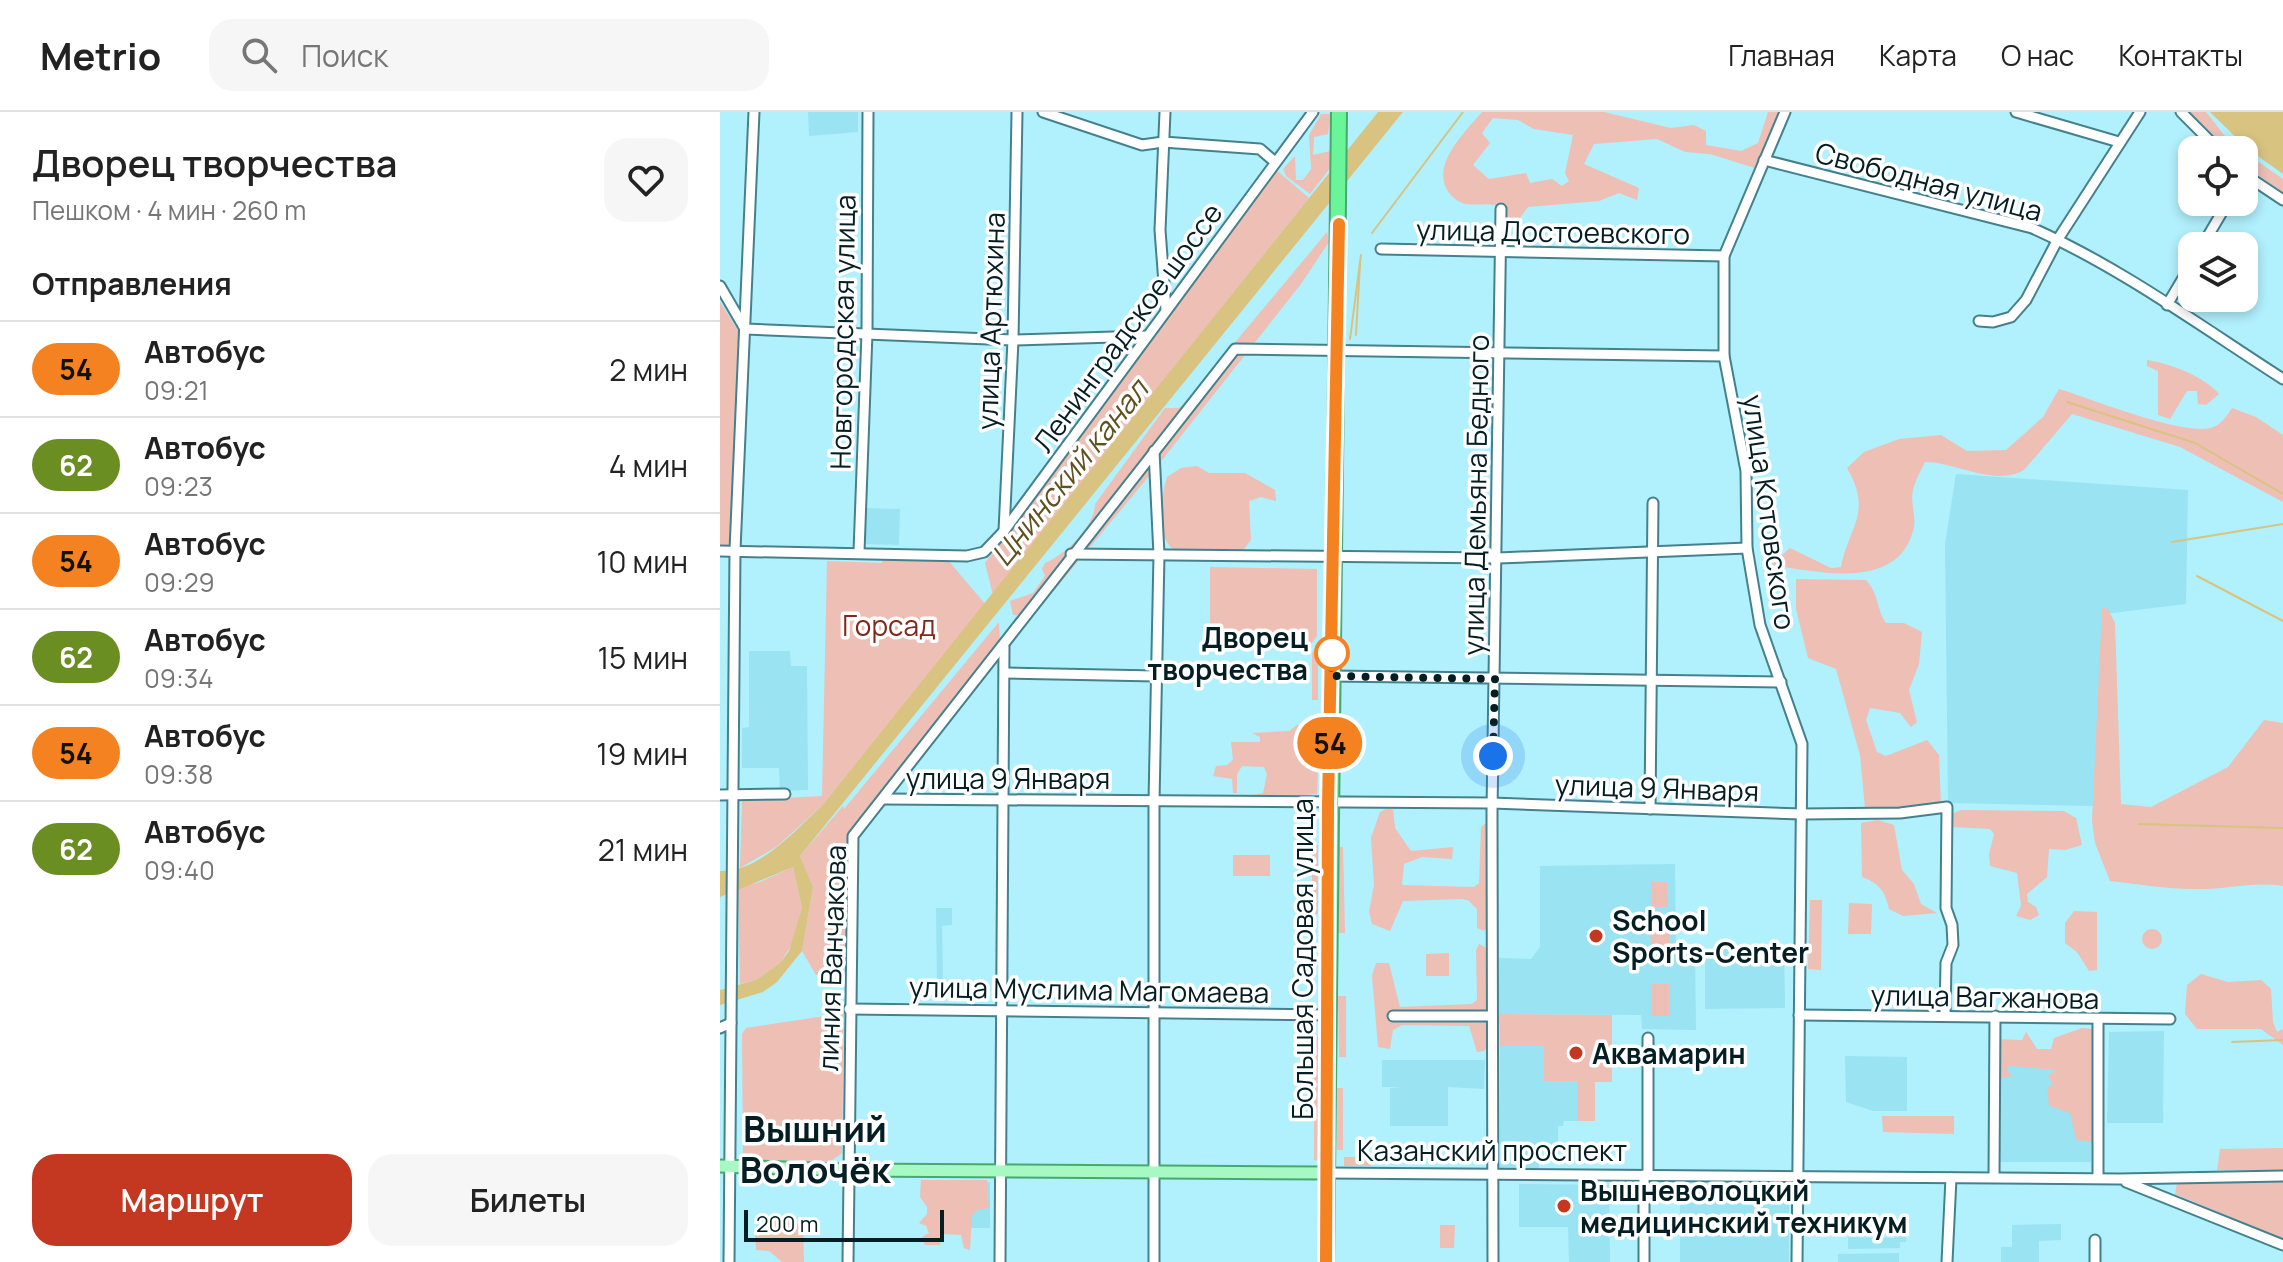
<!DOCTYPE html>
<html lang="ru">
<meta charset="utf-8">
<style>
body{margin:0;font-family:Manrope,sans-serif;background:#f6f6f6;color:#222;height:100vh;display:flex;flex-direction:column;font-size:30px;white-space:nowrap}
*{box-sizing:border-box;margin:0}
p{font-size:26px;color:#767676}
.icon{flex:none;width:44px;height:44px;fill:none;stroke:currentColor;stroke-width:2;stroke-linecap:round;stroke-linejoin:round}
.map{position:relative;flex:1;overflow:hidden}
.panel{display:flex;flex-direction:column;background:#fff;width:720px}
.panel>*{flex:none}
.badge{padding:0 16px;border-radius:26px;font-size:28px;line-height:52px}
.buttons{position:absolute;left:1458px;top:24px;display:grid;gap:16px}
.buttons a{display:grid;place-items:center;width:80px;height:80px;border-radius:16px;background:#fff;box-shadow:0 4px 12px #0003;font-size:40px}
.scale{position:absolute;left:24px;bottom:20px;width:200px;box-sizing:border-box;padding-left:8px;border:4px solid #041e23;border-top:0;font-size:22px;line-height:28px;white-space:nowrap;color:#041e23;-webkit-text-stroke:6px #fff;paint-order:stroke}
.you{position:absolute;width:40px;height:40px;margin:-20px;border:6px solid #fff;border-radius:50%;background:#1a73e8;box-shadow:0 0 0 12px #1a73e833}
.map>.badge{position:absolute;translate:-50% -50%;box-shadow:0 0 0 4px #fff}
h2{padding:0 32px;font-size:30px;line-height:72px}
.round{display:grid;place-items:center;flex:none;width:84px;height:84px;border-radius:24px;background:#f6f6f6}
.headline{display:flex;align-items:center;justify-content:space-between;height:136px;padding:0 32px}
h1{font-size:38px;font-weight:600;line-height:60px}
.cta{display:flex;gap:16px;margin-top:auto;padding:16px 32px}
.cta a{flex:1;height:92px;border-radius:24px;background:#c43821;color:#fff;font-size:32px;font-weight:600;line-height:92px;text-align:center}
.cta a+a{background:#f6f6f6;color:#222}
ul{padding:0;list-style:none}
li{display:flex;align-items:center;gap:24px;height:96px;padding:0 32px;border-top:2px solid #e0e0e0}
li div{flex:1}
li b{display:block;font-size:30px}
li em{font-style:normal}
li .badge{min-width:88px;font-weight:700;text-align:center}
header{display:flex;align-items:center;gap:48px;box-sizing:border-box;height:112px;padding:0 40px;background:#fff;border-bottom:2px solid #e0e0e0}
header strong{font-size:38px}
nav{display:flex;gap:44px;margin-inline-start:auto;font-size:28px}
.search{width:560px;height:72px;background:#f6f6f6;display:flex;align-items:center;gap:20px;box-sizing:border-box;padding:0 28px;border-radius:24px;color:#767676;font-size:30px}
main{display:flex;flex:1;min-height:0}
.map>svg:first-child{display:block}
.built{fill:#9ae3f2}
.green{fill:#edbfb5;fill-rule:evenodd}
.water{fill:#d9c381}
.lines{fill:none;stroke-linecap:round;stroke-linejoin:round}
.stream{stroke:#d9c381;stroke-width:2}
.minor-casing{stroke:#44818d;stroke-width:13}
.major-casing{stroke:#46aa70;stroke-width:15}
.highway-casing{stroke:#46aa70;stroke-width:18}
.minor{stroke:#fff;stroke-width:9}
.major{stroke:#a6f9c2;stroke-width:11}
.highway{stroke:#6af599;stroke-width:14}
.line-casing{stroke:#fff;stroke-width:18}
.line{stroke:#f58220;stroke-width:12}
.walk{stroke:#041e23;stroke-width:8;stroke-dasharray:0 14.4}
.stop-dot{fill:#fff;stroke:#f58220;stroke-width:4}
.poi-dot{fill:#c43821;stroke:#fff;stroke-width:3}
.labels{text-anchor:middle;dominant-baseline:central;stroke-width:7;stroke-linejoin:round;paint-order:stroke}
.street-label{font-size:28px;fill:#041e23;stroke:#fff}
.park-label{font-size:28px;fill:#7d2a1c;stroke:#fff}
.stop-label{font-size:28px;font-weight:bold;fill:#041e23;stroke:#fff;text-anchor:end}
.poi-label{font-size:28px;font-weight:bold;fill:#041e23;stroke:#fff;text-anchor:start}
.water-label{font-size:30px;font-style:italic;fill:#60501e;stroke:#fff}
.district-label{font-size:36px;font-weight:bold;fill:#041e23;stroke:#fff}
</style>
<header>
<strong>Metrio</strong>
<div class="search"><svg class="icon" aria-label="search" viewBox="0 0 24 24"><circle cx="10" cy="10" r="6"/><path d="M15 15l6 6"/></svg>Поиск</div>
<nav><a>Главная</a><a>Карта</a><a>О нас</a><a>Контакты</a></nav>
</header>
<main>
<section class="panel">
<div class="headline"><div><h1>Дворец творчества</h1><p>Пешком · 4 мин · 260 m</p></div><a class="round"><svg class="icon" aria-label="heart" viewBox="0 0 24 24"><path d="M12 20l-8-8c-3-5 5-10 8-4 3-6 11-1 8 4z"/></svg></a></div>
<h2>Отправления</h2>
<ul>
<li><span class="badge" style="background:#f58220;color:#111">54</span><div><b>Автобус</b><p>09:21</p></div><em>2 мин</em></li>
<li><span class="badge" style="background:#6b8e23;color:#fff">62</span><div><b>Автобус</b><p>09:23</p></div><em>4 мин</em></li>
<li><span class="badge" style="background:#f58220;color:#111">54</span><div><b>Автобус</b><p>09:29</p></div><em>10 мин</em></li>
<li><span class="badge" style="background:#6b8e23;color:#fff">62</span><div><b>Автобус</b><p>09:34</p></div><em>15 мин</em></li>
<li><span class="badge" style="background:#f58220;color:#111">54</span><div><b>Автобус</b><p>09:38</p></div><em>19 мин</em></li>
<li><span class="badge" style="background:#6b8e23;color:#fff">62</span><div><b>Автобус</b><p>09:40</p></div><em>21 мин</em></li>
</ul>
<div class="cta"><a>Маршрут</a><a>Билеты</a></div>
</section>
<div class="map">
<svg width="1563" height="1150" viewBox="0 0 1563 1150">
<rect width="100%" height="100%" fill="#b1f0fd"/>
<g class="built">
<path d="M88 0H138V20L89 24Z"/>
<path d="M1236 362 1468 378 1466 492 1384 502 1373 694 1228 691 1225 432Z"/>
<path d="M146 396 180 397 179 433 144 432Z"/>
<path d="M29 539H70L71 554H87L88 678 60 679 59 656H22V616L29 615Z"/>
<path d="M955 752 956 837 975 838 976 918 922 917 921 903 779 902V846L811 847 820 835V754Z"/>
<path d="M216 796H232V813L222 814 223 869H217Z"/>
<path d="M1064 836 1065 896 985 897V837Z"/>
<path d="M1444 919 1443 1011H1387L1389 920Z"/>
<path d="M824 933 857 969V1009H844L843 1014H838V1038H819V1056L780 1057V934Z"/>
<path d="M1125 944 1187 945V999H1153L1126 990Z"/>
<path d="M1279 947 1372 948 1371 1050H1277Z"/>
<path d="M662 948H765L764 977 728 975V1014H670V976L683 975H662Z"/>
<path d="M208 1070H270V1116H245Z"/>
<path d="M799 1072 889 1073 890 1150H849L848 1115H799Z"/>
<path d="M960 1077 1069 1079V1150H960Z"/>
<path d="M1341 1112V1128L1319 1129V1150H1281V1135H1292V1113Z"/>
<path d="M1175 1116H1186V1130H1180V1136L1128 1137V1125L1175 1126Z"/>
<path d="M1179 1141V1150H1118V1142Z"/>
</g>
<g class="green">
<path d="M762 0H884L951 16 974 13 986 19V33L1021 39 1038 31 1048 0H1060L1035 56 990 42 965 40 937 27 874 32 864 52 919 76 917 88 899 81 879 89 808 95 796 111 785 112 783 95C765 90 760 94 746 92 740 91 733 86 730 82 708 55 745 20 762 0ZM773 6 798 8 814 17 853 23 845 61 849 69 842 74 832 67 810 71 806 61 769 67 753 53 770 31 762 21Z"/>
<path d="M1469 0H1486L1508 28 1497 26Z"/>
<path d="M601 2H611L608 22 594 25 593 43 615 38 614 51 590 82 566 64 563 57 575 44 576 68H583L591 57 589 23Z"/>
<path d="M1524 40 1563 67V82L1524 52Z"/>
<path d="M554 56 589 86 273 483 265 451Z"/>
<path d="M607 120 609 130 581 172 439 352 312 505 293 503 290 489 313 481 325 464 322 457 325 451C345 443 375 414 375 392L445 296H459L467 288Z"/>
<path d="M0 190 19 220 10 435H0Z"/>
<path d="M1427 248C1449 251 1485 265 1499 282L1486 293 1478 292 1477 279H1467L1450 307 1438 303V259L1427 254Z"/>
<path d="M1339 277C1372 287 1460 323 1490 316 1500 314 1507 304 1512 296L1536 305 1563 323V390L1460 335 1352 302 1304 358C1275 375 1236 350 1205 350 1201 358 1195 369 1193 378 1190 390 1196 403 1194 415 1180 480 1099 460 1051 453L1070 436 1111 456 1121 455C1129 414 1153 401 1127 356L1144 340 1179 327 1221 323 1247 339 1286 338 1323 305Z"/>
<path d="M477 354 489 361H525L555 378 556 389 541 385 529 389 531 428 521 441C504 441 474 446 458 440 434 430 441 384 447 365L461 356Z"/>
<path d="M163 444 227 447 266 493 102 694 56 735 20 756 22 688 102 684 107 449 162 451Z"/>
<path d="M490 455 597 457V524L589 535 490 534Z"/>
<path d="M1076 467 1146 468C1159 482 1156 496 1166 511H1184L1202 520 1199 552 1189 578 1197 610 1191 615 1180 601 1150 596 1146 608 1157 640 1166 644 1207 628 1219 643 1221 695 1145 696 1140 643 1116 557 1088 546 1076 497Z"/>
<path d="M1382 496 1388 497 1395 511 1401 692 1431 695 1508 655 1544 608 1563 611V774C1534 769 1504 778 1474 777 1446 777 1418 772 1390 769L1375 731 1372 709Z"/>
<path d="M279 510 280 529 275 541 133 718 127 721 124 863H96L82 839 93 775 80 744 123 694 124 697Z"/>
<path d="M598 533V588H592V541Z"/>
<path d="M597 602 600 605 597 682 535 687 533 683 543 681 547 662 544 655 522 654 517 662V681H513L512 667 493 664 496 654 507 653 513 648 511 630H540V625L532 621 569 619 577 613H592V603Z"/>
<path d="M666 697H673L675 716 691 739 733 735 732 747 702 745 684 752 682 773 754 775 759 771 761 715 766 711 770 716 768 814 764 819 757 816V797L748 788 742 787 683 789 670 819 652 812 649 800 654 773 651 726 660 700Z"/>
<path d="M1241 698 1344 699 1356 706 1362 733 1345 738 1329 737 1327 765 1307 782 1308 790 1316 795 1319 803 1310 808 1296 804 1301 794 1297 761 1270 754 1269 742 1274 722 1270 717 1231 715V702Z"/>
<path d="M1158 708 1174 713 1182 758 1194 772 1201 792 1217 801 1183 804 1169 797C1165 779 1159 771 1142 765L1141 711Z"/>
<rect x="592" y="733" width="6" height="69"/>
<path d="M617 735H623L625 821H618Z"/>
<rect x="513" y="743" width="37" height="21"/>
<path d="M73 755 82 796 74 829 60 851 36 868 20 872 18 775 40 770Z"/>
<path d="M931 770H947L948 795H931Z"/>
<path d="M1090 788H1102L1101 858 1088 857Z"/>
<path d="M1129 791 1152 792 1151 822H1128Z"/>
<path d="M1354 799 1377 800V858L1369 859 1357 840 1345 831V811Z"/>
<path d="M930 806H949V836L931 837Z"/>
<circle cx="1432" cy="827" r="10"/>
<path d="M759 832 765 835 767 848 768 934 764 939 757 940 749 914 682 913 673 918 670 937 658 935 652 864 656 851H669L680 895 752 892 757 888 756 838Z"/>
<path d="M729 841V864H706V842Z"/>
<path d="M1481 862 1508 870 1541 868 1551 877 1553 910 1557 920 1563 917V933L1541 917H1477L1465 902 1467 873Z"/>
<rect x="931" y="872" width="18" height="32"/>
<path d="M618 884H626V945H619Z"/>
<path d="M124 901 122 1041 111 1049 23 1048 22 922 26 916Z"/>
<path d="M779 902 892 903V970H875V1009H857V969H824V934H780Z"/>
<path d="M1362 916 1373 917 1376 922 1374 1030 1356 1028 1350 1001 1329 994 1327 975 1333 973 1328 964 1336 958 1290 954 1286 957 1292 964 1276 967V927L1302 928 1306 920 1317 937H1331L1334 926Z"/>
<path d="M594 925H600V1049L594 1048Z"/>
<rect x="617" y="976" width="6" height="62"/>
<path d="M1162 1004H1234V1022L1163 1020Z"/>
<path d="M1563 1036V1058H1497L1500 1037Z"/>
<rect x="624" y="1045" width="27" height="9"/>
<path d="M201 1068H267L269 1096 257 1098 252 1104 250 1138 244 1136 241 1123 221 1122 220 1133H205L202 1125 209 1121 206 1114 199 1111 207 1102V1095L200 1085Z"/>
<path d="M1563 1070V1127L1455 1082 1457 1071Z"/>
<path d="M50 1109H72L83 1116 84 1150H62L49 1139 36 1138 35 1119Z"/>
<path d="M720 1113H735L734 1136H720Z"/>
</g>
<g class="water">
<path d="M658 0H683L80 744 93 775 82 839 57 870 43 880 0 893V878L36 868 60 851 69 839 82 796 73 755 0 785V759C40 760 75 718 102 694Z"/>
<path d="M1490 0H1563V62L1528 37Z"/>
</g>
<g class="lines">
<g class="stream">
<path d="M652 121 743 0"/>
<path d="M636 223 640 152"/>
<path d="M630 227 641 143"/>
<path d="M1347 290 1475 331 1563 382"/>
<path d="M1452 430 1563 412"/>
<path d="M1477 464 1563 509"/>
<path d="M1419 712 1563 716"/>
<path d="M1512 930 1563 928"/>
</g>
<defs>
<g id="minor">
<path d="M323 0 422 33 443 30 540 37 555 50"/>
<path d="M445 0 440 118 446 198"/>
<path d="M1065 0 1004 144V244L1026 359 1027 436 1040 513 1082 632 1077 1150"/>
<path d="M1296 0 1399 30"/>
<path d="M1461 0 1499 38"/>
<path d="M1044 48 1312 116C1400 155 1482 215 1563 267"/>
<path d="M1524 62 1563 88"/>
<path d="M1482 134 1508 90"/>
<path d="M661 137 1004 144"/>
<path d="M0 174 25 217 293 228 426 224"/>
<path d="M1447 193 1472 151"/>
<path d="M1259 209 1273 210 1291 205 1306 188 1338 127 1420 0"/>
<path d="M434 339 439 443 434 689V1150"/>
<path d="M284 419 293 228 297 0"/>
<path d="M0 439 247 444 264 440 284 419 593 0"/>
<path d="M139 440 147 221 148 0"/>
<path d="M351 442 778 446 1027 436"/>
<path d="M285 561 436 564"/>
<path d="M611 564 1061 570"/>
<path d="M0 683 65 682"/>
<path d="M164 687 772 691 1082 702 1180 701 1227 695 1226 796 1232 813 1233 833 1226 851 1225 903"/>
<path d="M930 697 933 391"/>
<path d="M129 897 609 903"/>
<path d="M1079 903 1450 907"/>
<path d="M673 904H772"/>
<path d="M1378 908V1065"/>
<path d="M0 916 11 911"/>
<path d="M928 926V1063"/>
<path d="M607 1061 1399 1067 1563 1064"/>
<path d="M1274 1065 1275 904"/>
<path d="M1406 1070 1563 1133"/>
<path d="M9 1150 15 438 34 0"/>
<path d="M128 1150 133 724 515 237 1004 244"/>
<path d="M280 1150 284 535"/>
<path d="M773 1150 772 700 781 97"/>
<path d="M924 1150V1063"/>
<path d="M1227 1150 1231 1066"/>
<path d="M1375 1150V1128"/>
</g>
<path id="major" d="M0 1054 128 1058 607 1061"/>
<path id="highway" d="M606 1150 619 0"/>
</defs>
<use href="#minor" class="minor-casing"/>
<use href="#major" class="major-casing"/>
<use href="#highway" class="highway-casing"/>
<use href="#minor" class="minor"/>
<use href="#major" class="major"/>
<use href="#highway" class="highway"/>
</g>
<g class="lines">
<defs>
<path id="line" d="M606 1150 608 693 619 112"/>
</defs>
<use href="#line" class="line-casing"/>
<use href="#line" class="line"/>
<path class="walk" d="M612 541 611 564 775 567 773 644"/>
</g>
<circle class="stop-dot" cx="612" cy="541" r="16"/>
<g class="poi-dot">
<circle cx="876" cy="824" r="8"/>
<circle cx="856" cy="941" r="8"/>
<circle cx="844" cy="1094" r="8"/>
</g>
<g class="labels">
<g class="street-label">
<text transform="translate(1209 69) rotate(15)">Свободная улица</text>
<text transform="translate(833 119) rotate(1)">улица Достоевского</text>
<text transform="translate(270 209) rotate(-88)">улица Артюхина</text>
<text transform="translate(407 215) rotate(-54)">Ленинградское шоссе</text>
<text transform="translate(122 220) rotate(-89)">Новгородская улица</text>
<text transform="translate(755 383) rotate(-89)">улица Демьяна Бедного</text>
<text transform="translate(1050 400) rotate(82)">улица Котовского</text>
<text x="288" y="666">улица 9 Января</text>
<text transform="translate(937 675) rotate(2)">улица 9 Января</text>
<text transform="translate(111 846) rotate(-88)">линия Ванчакова</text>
<text transform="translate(582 847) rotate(-90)">Большая Садовая улица</text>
<text transform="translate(369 877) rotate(1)">улица Муслима Магомаева</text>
<text transform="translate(1265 884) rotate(1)">улица Вагжанова</text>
<text x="772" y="1038">Казанский проспект</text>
</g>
<g class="park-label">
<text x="169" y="513">Горсад</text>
</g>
<g class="stop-label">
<text x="588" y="525">Дворец<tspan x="588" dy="32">творчества</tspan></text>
</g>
<g class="poi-label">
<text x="892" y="808">School<tspan x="892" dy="32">Sports-Center</tspan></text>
<text x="872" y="941">Аквамарин</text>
<text x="860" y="1078">Вышневолоцкий<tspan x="860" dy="32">медицинский техникум</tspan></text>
</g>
<g class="water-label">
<text transform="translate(349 360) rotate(-51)">Цнинский канал</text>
</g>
<g class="district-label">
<text x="95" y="1016">Вышний<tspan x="95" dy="41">Волочёк</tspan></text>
</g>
</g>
</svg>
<div class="buttons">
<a><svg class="icon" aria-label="locate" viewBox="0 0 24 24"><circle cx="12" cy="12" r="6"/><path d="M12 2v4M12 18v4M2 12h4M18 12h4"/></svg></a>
<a><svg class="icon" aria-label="layers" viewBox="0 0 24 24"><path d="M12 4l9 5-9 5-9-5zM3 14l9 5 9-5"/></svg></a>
</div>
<div class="scale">200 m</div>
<div class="you" style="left:773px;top:644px"></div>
<b class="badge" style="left:610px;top:631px;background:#f58220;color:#111">54</b>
</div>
</main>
